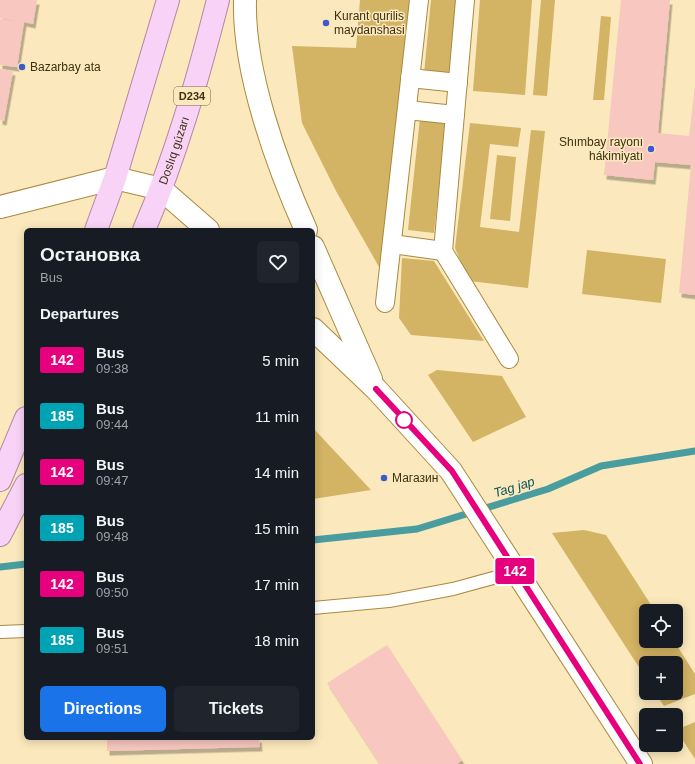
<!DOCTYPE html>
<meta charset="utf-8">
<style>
body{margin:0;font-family:Arial,sans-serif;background:#20242c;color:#f1f3f6;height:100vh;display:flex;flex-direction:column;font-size:15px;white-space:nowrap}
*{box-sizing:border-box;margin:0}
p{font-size:13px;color:#9ea1a6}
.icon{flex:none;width:22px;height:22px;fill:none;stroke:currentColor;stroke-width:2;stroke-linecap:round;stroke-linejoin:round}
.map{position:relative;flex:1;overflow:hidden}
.sheet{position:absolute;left:24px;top:228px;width:291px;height:512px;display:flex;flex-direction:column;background:#171b24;border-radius:6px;box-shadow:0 2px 10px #0003}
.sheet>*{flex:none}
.badge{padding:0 8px;border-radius:3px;font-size:14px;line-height:26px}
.buttons{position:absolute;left:639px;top:604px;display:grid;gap:8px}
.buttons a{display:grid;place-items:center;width:44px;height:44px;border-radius:6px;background:#171b24;box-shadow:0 2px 10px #0003;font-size:20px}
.map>.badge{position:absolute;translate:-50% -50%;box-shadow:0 0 0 2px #fff}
h2{padding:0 16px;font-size:15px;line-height:36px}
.round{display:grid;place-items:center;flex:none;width:42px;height:42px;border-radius:6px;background:#20242c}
.headline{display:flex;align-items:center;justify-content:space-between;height:68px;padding:0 16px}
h1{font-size:19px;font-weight:600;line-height:30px}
.button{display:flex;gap:8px;margin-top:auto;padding:8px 16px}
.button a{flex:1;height:46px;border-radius:6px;background:#1a73e8;color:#fff;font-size:16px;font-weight:600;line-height:46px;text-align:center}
.button a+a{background:#20242c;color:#f1f3f6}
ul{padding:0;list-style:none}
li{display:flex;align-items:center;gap:12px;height:56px;padding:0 16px}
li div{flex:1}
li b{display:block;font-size:15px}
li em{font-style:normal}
li .badge{min-width:44px;font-weight:700;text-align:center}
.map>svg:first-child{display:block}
.green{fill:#d3b364}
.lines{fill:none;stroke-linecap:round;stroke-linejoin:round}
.stream{stroke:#499d9f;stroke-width:7}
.building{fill:#f7c7c0;filter:url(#shadow)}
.service-casing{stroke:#a98b3f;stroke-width:14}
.pedestrian-casing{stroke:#a98b3f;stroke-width:20}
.minor-casing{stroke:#a98b3f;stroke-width:24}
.secondary-casing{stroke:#a98b3f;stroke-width:24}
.primary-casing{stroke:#b387a3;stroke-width:24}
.service{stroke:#fff;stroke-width:12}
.pedestrian{stroke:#fff;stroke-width:18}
.minor{stroke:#fff;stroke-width:22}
.secondary{stroke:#fff;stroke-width:22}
.primary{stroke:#f8d3f7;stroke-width:22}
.line-casing{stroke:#fff;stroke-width:9}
.line{stroke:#e6007e;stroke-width:6}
.poi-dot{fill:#3b5bcc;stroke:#fbe8bc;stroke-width:1.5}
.stop-dot{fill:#fff;stroke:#e6007e;stroke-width:2}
.labels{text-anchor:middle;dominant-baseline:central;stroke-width:3;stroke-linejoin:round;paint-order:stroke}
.shield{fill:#fbe8bc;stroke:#766844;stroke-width:1}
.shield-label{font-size:11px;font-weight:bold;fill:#3d3111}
.poi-label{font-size:12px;fill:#3d3111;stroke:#fbe8bc;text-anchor:start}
.street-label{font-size:12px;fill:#3d3111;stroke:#fbe8bc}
.water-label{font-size:13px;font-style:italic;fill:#08545d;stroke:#fbe8bc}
</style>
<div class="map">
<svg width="695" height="764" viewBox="0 0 695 764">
<defs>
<filter id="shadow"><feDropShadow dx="2.5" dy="4.5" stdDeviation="0" flood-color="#0004"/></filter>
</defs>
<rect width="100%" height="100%" fill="#fbe8bc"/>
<g class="green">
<path d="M360 0H411L383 274 336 191 302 123 292 46 356 48Z"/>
<path d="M431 0H459L451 77 424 74Z"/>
<path d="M480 0H532L525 95 473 91Z"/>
<path d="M541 0H555L547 96 533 95Z"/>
<path d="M601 16 611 17 604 100H593Z"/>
<path d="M420 118 446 121 434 233 408 230Z"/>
<path d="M470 123 521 128 518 147 490 144 480 227 519 232 531 130 545 131 528 288 469 281 455 248Z"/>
<path d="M497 155 516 157 510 221 490 219Z"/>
<path d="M587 250 666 259 661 303 582 294Z"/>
<path d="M402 258 434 261 484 341 411 335 399 318Z"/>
<path d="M437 370 502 376 526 417 473 442 428 375Z"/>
<path d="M313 428 371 490 313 499Z"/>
<path d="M584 530 606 535 655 611H646V641H674L695 674V694L664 706 655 693H676V663H646V678L552 533Z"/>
<path d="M695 722V759L676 730Z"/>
</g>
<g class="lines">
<g class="stream">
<path d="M313 540 417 529 548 489 601 466 695 451"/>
<path d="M0 567 26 564"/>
</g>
</g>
<g class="building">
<path d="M0 0H37L33 24 24 22 17 67 0 65V19L20 22 0 18Z"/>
<path d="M621 0H670L658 133 689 136 695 86V295L679 293 691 165 655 162 653 180 604 175Z"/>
<path d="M0 69 13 71 4 121 0 120Z"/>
<path d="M387 645 462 760 457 764H380L327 683Z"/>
<path d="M107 738H259L260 747 107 751Z"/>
</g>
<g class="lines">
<defs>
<g id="service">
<path d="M313 608 389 601 453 589 515 572"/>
<path d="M0 632 26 631"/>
</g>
<g id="pedestrian">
<path d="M465 0 443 251 509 359"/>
<path d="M410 78 458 83"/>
<path d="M407 110 455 115"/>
<path d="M392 244 443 251"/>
<path d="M385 303 419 0"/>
</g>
<path id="minor" d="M0 207 115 178"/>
<g id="secondary">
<path d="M245 0C243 71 277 165 306 230"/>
<path d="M115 178 161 189 208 230"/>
<path d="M313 247 371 379"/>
<path d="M313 329 376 389 451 471 641 764"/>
</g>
<g id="primary">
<path d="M96 230 115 178 168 0"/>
<path id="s1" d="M144 230C176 156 198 78 218 0"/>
<path d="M0 480 26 418"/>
<path d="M0 535 26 485"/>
</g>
</defs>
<use href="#service" class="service-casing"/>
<use href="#pedestrian" class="pedestrian-casing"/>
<use href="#minor" class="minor-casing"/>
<use href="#secondary" class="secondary-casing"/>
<use href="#primary" class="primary-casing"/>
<use href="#service" class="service"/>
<use href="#pedestrian" class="pedestrian"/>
<use href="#minor" class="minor"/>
<use href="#secondary" class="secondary"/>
<use href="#primary" class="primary"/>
</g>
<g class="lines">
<defs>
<path id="line" d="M376 389 452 471 640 764"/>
</defs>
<use href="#line" class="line-casing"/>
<use href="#line" class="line"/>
</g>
<g class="poi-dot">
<circle cx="326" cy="23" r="4"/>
<circle cx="22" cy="67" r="4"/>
<circle cx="651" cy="149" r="4"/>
<circle cx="384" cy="478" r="4"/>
</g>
<circle class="stop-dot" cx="404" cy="420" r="8"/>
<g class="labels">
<rect class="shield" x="174" y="87" width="36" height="18" rx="3"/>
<g class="shield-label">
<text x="192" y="96">D234</text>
</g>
<g class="poi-label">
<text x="334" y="16">Kurant qurilis<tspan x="334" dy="14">maydanshasi</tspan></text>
<text x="30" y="67">Bazarbay ata</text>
<text x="643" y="142" text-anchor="end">Shımbay rayonı<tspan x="643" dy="14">hákimiyatı</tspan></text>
<text x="392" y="478">Магазин</text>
</g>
<g class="street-label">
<text stroke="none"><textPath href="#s1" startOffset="85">Doslıq gúzarı</textPath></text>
</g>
<g class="water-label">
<text transform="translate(514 487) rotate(-17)">Tag jap</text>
</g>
</g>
</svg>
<div class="buttons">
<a><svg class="icon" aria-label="locate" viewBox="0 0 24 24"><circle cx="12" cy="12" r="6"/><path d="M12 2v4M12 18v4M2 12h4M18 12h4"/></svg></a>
<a>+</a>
<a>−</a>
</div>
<b class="badge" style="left:515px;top:571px;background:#e6007e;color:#fff">142</b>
<section class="sheet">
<div class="headline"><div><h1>Остановка</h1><p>Bus</p></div><a class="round"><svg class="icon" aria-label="heart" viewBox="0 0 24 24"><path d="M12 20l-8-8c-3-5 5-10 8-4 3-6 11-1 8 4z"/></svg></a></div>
<h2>Departures</h2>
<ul>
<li><span class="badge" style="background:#e6007e;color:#fff">142</span><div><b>Bus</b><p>09:38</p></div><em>5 min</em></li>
<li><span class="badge" style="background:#00a3b4;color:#fff">185</span><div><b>Bus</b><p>09:44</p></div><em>11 min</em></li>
<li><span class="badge" style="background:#e6007e;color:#fff">142</span><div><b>Bus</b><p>09:47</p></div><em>14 min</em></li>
<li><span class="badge" style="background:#00a3b4;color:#fff">185</span><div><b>Bus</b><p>09:48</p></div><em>15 min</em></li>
<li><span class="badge" style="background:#e6007e;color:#fff">142</span><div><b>Bus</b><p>09:50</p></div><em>17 min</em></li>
<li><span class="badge" style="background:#00a3b4;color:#fff">185</span><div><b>Bus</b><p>09:51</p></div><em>18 min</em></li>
</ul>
<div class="button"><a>Directions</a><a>Tickets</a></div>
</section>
</div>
